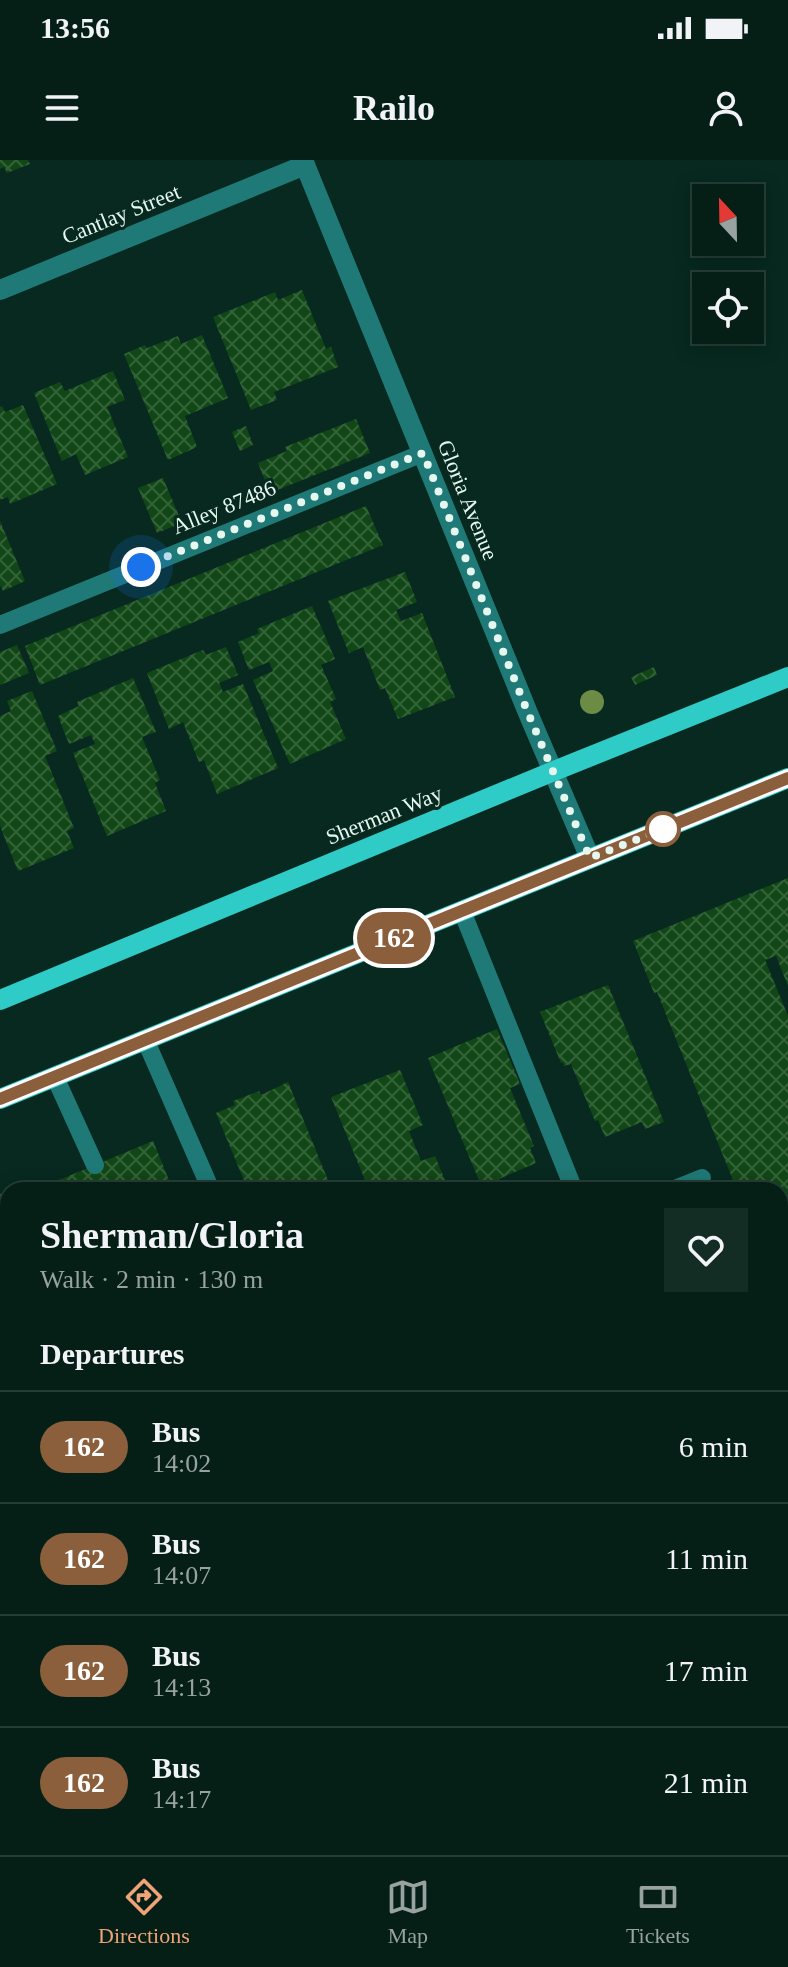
<!DOCTYPE html>
<meta charset="utf-8">
<style>
body{margin:0;font-family:"Times New Roman",serif;background:#132c24;color:#f1f3f6;height:100vh;display:flex;flex-direction:column;font-size:30px;white-space:nowrap}
*{box-sizing:border-box;margin:0}
p{font-size:26px;color:#97a2a1}
.icon{flex:none;width:44px;height:44px;fill:none;stroke:currentColor;stroke-width:2;stroke-linecap:round;stroke-linejoin:round}
.map{position:relative;flex:1;overflow:hidden}
.sheet{position:absolute;left:0px;top:1022px;width:788px;height:674px;display:flex;flex-direction:column;background:#051f17;border-radius:24px 24px 0 0;box-shadow:0 4px 20px #0003,0 0 0 2px #263d36}
.sheet>*{flex:none}
.badge{padding:0 16px;border-radius:26px;font-size:28px;line-height:52px}
.needle{width:52px;rotate:338deg}
.buttons{position:absolute;left:692px;top:24px;display:grid;gap:16px}
.buttons a{display:grid;place-items:center;width:72px;height:72px;border-radius:0px;background:#051f17;box-shadow:0 4px 20px #0003,0 0 0 2px #263d36;font-size:40px}
.you{position:absolute;width:40px;height:40px;margin:-20px;border:6px solid #fff;border-radius:50%;background:#1a73e8;box-shadow:0 0 0 12px #1a73e833}
.map>.badge{position:absolute;translate:-50% -50%;box-shadow:0 0 0 4px #fff}
h2{padding:0 40px;font-size:30px;line-height:72px}
.round{display:grid;place-items:center;flex:none;width:84px;height:84px;border-radius:0px;background:#132c24}
.head{display:flex;align-items:center;justify-content:space-between;height:136px;padding:0 40px}
h1{font-size:38px;font-weight:700;line-height:60px}
ul{padding:0;list-style:none}
li{display:flex;align-items:center;gap:24px;height:112px;padding:0 40px;border-top:2px solid #263d36}
li div{flex:1}
li b{display:block;font-size:30px}
li em{font-style:normal}
li .badge{min-width:88px;font-weight:700;text-align:center}
.status{display:flex;justify-content:space-between;align-items:center;height:56px;padding:0 40px;background:#051f17;direction:ltr}
.status svg{height:22px;fill:currentColor}
header{display:flex;justify-content:space-between;align-items:center;height:104px;padding:0 40px;background:#051f17;font-size:36px;font-weight:700}
.tabs{display:flex;justify-content:space-around;align-items:center;height:112px;border-top:2px solid #263d36;background:#051f17;font-size:22px;color:#97a2a1}
.tabs a{display:grid;justify-items:center;gap:4px}
.tabs .on{color:#efa377}
.map>svg:first-child{display:block}
.building{fill:url(#building-cross-hatch)}
.lines{fill:none;stroke-linecap:round;stroke-linejoin:round}
.service{stroke:#1f7976;stroke-width:18}
.minor{stroke:#1f7976;stroke-width:20}
.tertiary{stroke:#1f7976;stroke-width:20}
.primary{stroke:#2fcbc6;stroke-width:20}
.tree{fill:#6c8c46}
.line-casing{stroke:#fff;stroke-width:18}
.line{stroke:#8b5e3c;stroke-width:12}
.walk{stroke:#e5f7ef;stroke-width:8;stroke-dasharray:0 14.4}
.stop-dot{fill:#fff;stroke:#8b5e3c;stroke-width:4}
.labels{text-anchor:middle;dominant-baseline:central;stroke-width:6;stroke-linejoin:round;paint-order:stroke}
.street-label{font-size:22px;fill:#e5f7ef;stroke:#07291f}
</style>
<div class="status"><b>13:56</b><svg viewBox="0 0 49 12"><path d="M0 12V9h3v3zM5 12V6h3v6zM10 12V3h3v9zM15 12V0h3v12zM26 1h20v11H26zM47 4h2v5h-2z"/></svg></div>
<header><svg class="icon" aria-label="menu" viewBox="0 0 24 24"><path d="M4 6h16M4 12h16M4 18h16"/></svg>Railo<svg class="icon" aria-label="person" viewBox="0 0 24 24"><circle cx="12" cy="8" r="4"/><path d="M4 21q1-7 8-7t8 7"/></svg></header>
<div class="map">
<svg width="788" height="1695" viewBox="0 0 788 1695">
<defs>
<pattern id="building-cross-hatch" width="8" height="8" patternUnits="userSpaceOnUse" patternTransform="scale(2)"><rect width="8" height="8" fill="#114716"/><path d="M0 0l8 8M0 8l8-8" fill="none" stroke="#346238"/></pattern>
</defs>
<rect width="100%" height="100%" fill="#07291f"/>
<g class="building">
<path d="M0 0H28L30 4 7 13 4 7 0 9Z"/>
<path d="M302 130 326 189 331 187 338 207 274 232 277 240 251 250 213 157 275 132 278 140Z"/>
<path d="M202 175 228 238 185 256 197 287 168 300 124 194 145 185 147 188 178 176 181 184Z"/>
<path d="M113 211 125 240 107 247 128 297 85 315 76 294 62 301 34 233 60 222 65 231Z"/>
<path d="M23 245 57 324 10 344 8 337 0 340V247L2 246 5 252Z"/>
<path d="M356 259 370 293 270 333 258 303 287 291 285 287Z"/>
<path d="M246 266 253 285 240 291 232 272Z"/>
<path d="M163 318 182 363 157 373 138 328Z"/>
<path d="M366 346 383 385 40 525 25 486Z"/>
<path d="M0 361 25 421 3 431 0 425Z"/>
<path d="M405 412 417 442 396 450 401 461 422 453 455 537 398 559 385 528 380 530 363 487 349 493 328 441Z"/>
<path d="M312 446 335 499 321 505 336 539 330 542 346 579 290 604 253 520 273 511 269 502 249 510 238 482 259 473 257 469Z"/>
<path d="M17 485 29 513 0 525V492Z"/>
<path d="M226 487 238 515 219 523 223 532 243 524 278 608 217 634 204 600 199 602 183 562 169 569 147 513 203 490 206 495Z"/>
<path d="M654 507 657 515 635 525 631 517Z"/>
<path d="M133 518 156 572 142 577 160 620 155 623 166 651 107 676 73 593 95 584 91 575 69 584 58 556 79 546 77 542Z"/>
<path d="M32 531 57 591 45 596 74 668 67 671 74 688 18 711 0 666V556L11 551 7 541Z"/>
<path d="M788 718V826L776 796 765 800 788 856V1142L781 1145 780 1030H737L657 832 654 833 633 781Z"/>
<path d="M608 825 664 962 645 969 642 962 605 977 598 960 595 961 571 904 564 906 563 902 561 903 540 852Z"/>
<path d="M497 869 520 924 510 928 534 986 530 988 536 1003 499 1019 502 1027 494 1030H483L428 898Z"/>
<path d="M400 910 423 965 409 971 421 1001 435 996 449 1030H369L331 937Z"/>
<path d="M288 922 332 1030H248L216 953 235 945 233 941 259 931 261 935Z"/>
<path d="M153 981 173 1030H35Z"/>
<path d="M0 1162 8 1181V1184L3 1187 6 1195 8 1194V1219L6 1220 8 1227V1243L6 1244 8 1248V1357L0 1360Z"/>
<path d="M0 1439 8 1458V1466L0 1469Z"/>
<path d="M0 1470 3 1476 8 1474V1486L0 1489Z"/>
<path d="M787 1488 788 1576 780 1579V1491Z"/>
<path d="M8 1498V1683L0 1687V1501Z"/>
<path d="M788 1622V1695H779L777 1688 787 1684 780 1667V1625Z"/>
<path d="M12 1688H106L96 1692 97 1695H15Z"/>
<path d="M305 1688H356L359 1695H308Z"/>
<path d="M430 1688H438L441 1695H413Z"/>
<path d="M498 1688H578L568 1692 570 1695H501Z"/>
</g>
<g class="lines">
<g class="service">
<path d="M0 465 423 293"/>
<path d="M462 751 574 1030"/>
<path d="M145 879 211 1030"/>
<path d="M55 917 95 1005"/>
<path d="M672 1030 702 1018"/>
<path d="M0 1043 8 1065"/>
<path d="M214 1688 217 1695"/>
</g>
<g class="minor">
<path d="M0 130 305 5"/>
<path d="M780 1420 788 1416"/>
</g>
<path class="tertiary" d="M303 0 528 553 590 698"/>
<g class="primary">
<path d="M0 840 554 611 788 517"/>
<path d="M0 939 788 618"/>
</g>
</g>
<circle class="tree" cx="592" cy="542" r="12"/>
<g class="lines">
<defs>
<path id="line" d="M0 939 788 618"/>
</defs>
<use href="#line" class="line-casing"/>
<use href="#line" class="line"/>
<path class="walk" d="M141 407 423 293 528 553 590 698 663 669"/>
</g>
<circle class="stop-dot" cx="663" cy="669" r="16"/>
<g class="labels">
<g class="street-label">
<text transform="translate(121 54) rotate(-22)">Cantlay Street</text>
<text transform="translate(468 340) rotate(68)">Gloria Avenue</text>
<text transform="translate(224 347) rotate(-22)">Alley 87486</text>
<text transform="translate(384 655) rotate(-22)">Sherman Way</text>
</g>
</g>
</svg>
<div class="buttons">
<a><svg class="needle" viewBox="-14 -14 28 28"><path d="M0-13l5 13h-10z" fill="#e53935"/><path d="M0 13l5-13h-10z" fill="#97a2a1"/></svg></a>
<a><svg class="icon" aria-label="locate" viewBox="0 0 24 24"><circle cx="12" cy="12" r="6"/><path d="M12 2v4M12 18v4M2 12h4M18 12h4"/></svg></a>
</div>
<div class="you" style="left:141px;top:407px"></div>
<b class="badge" style="left:394px;top:778px;background:#8b5e3c;color:#fff">162</b>
<section class="sheet">
<div class="head"><div><h1>Sherman/Gloria</h1><p>Walk · 2 min · 130 m</p></div><a class="round"><svg class="icon" aria-label="heart" viewBox="0 0 24 24"><path d="M12 20l-8-8c-3-5 5-10 8-4 3-6 11-1 8 4z"/></svg></a></div>
<h2>Departures</h2>
<ul>
<li><span class="badge" style="background:#8b5e3c;color:#fff">162</span><div><b>Bus</b><p>14:02</p></div><em>6 min</em></li>
<li><span class="badge" style="background:#8b5e3c;color:#fff">162</span><div><b>Bus</b><p>14:07</p></div><em>11 min</em></li>
<li><span class="badge" style="background:#8b5e3c;color:#fff">162</span><div><b>Bus</b><p>14:13</p></div><em>17 min</em></li>
<li><span class="badge" style="background:#8b5e3c;color:#fff">162</span><div><b>Bus</b><p>14:17</p></div><em>21 min</em></li>
</ul>
</section>
</div>
<nav class="tabs">
<a class="on"><svg class="icon" aria-label="directions" viewBox="0 0 24 24"><path d="M12 3l9 9-9 9-9-9zM9 14v-3h6M13 9l2 2-2 2"/></svg>Directions</a>
<a><svg class="icon" aria-label="map" viewBox="0 0 24 24"><path d="M3 6l6-2 6 2 6-2v14l-6 2-6-2-6 2zM9 4v14M15 6v14"/></svg>Map</a>
<a><svg class="icon" aria-label="tickets" viewBox="0 0 24 24"><path d="M3 7h18v10H3zM15 7v10"/></svg>Tickets</a>
</nav>
